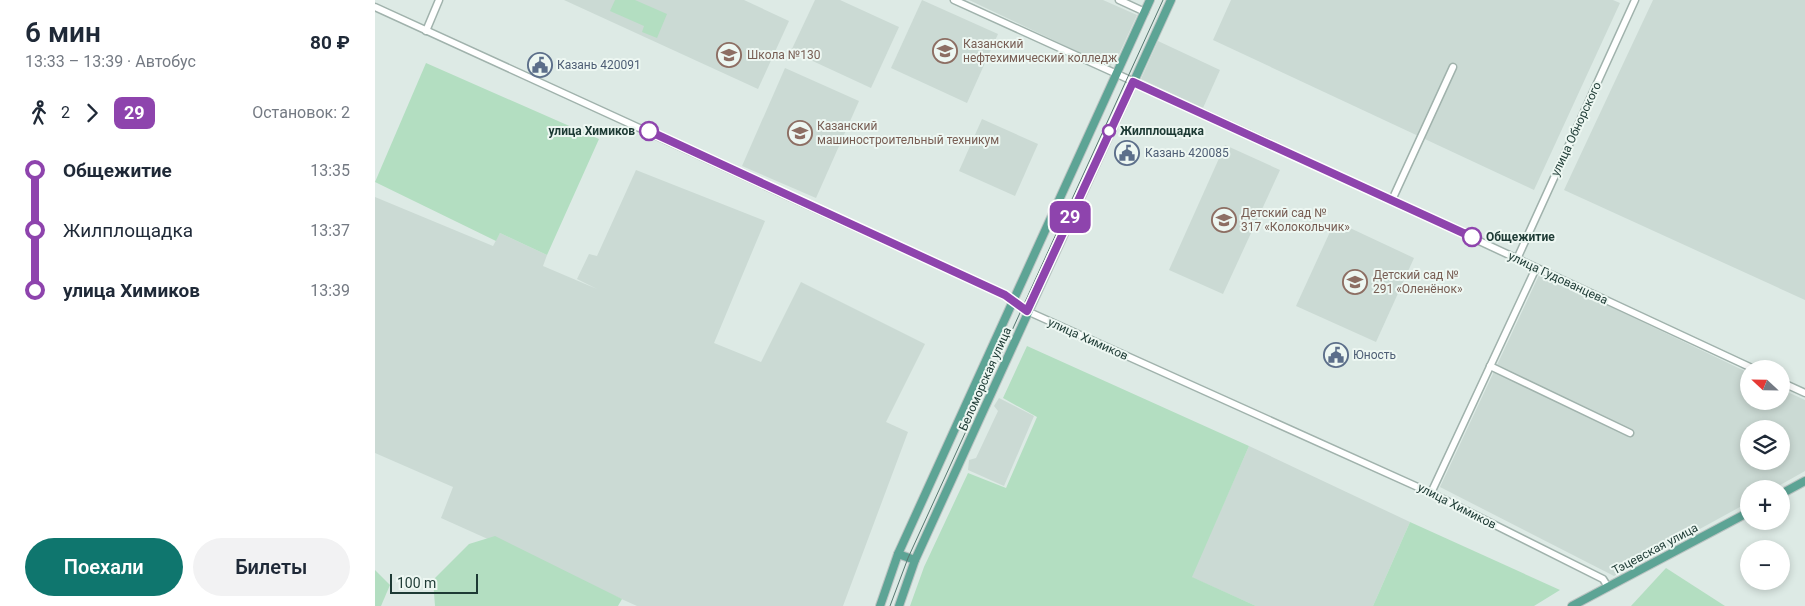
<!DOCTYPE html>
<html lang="ru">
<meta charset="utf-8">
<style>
body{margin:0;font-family:Roboto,sans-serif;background:#f2f2f3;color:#1f2937;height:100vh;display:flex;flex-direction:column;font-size:19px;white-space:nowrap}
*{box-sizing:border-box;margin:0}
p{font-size:16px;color:#747a83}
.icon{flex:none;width:28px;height:28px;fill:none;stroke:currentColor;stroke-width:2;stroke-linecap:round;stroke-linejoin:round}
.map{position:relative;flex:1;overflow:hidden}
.panel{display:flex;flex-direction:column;background:#fff;width:375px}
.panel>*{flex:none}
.badge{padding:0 10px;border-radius:8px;font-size:18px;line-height:32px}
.needle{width:32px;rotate:292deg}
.tools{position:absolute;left:1365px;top:360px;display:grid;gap:10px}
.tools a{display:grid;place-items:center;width:50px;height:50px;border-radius:50%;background:#fff;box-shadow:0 2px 8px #0003;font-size:25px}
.scale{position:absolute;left:15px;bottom:12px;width:88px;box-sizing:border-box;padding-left:5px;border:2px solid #1d3a34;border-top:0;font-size:14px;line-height:18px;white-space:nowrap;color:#1d3a34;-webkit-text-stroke:4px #edf7f2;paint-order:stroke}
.map>.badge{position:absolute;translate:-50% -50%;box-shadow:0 0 0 2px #fff}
.legs{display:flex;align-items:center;gap:8px;height:55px;padding:0 25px;font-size:16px}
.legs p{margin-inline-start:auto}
.summary{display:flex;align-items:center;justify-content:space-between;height:85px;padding:0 25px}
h1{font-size:28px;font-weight:600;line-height:38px}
.cta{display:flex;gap:10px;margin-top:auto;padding:10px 25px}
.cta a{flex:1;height:58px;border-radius:30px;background:#0f766e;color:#fff;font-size:20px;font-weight:600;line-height:58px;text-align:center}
.cta a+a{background:#f2f2f3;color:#1f2937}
ul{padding:0 25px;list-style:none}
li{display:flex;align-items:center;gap:18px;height:60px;font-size:19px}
li i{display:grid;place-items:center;width:8px;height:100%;margin:0 6px;background:currentColor}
li i::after{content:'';width:12px;height:12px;margin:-6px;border:4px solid;border-radius:50%;background:#fff}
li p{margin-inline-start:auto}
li:first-child i{background:linear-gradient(#0000 50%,currentColor 0)}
li:last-child i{background:linear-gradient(currentColor 50%,#0000 0)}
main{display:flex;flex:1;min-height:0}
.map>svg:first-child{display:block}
.built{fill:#cbdad4;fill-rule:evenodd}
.green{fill:#b3dec1}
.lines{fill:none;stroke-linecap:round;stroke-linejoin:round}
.minor-casing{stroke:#a0b2ac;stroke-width:9}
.major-casing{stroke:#bbc4c2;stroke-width:10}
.minor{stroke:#fff;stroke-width:6}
.major{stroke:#5da495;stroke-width:8}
.tram{stroke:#577770;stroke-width:1}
.line-1-casing{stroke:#fff;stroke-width:11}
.line-1{stroke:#8e44ad;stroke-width:8}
.stop-1-dot{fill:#fff;stroke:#8e44ad;stroke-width:2.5}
.labels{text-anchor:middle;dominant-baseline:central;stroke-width:4;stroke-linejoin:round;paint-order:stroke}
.education-label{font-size:12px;fill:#785e54;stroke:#edf7f2;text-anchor:start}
.service-label{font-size:12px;fill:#4e5e75;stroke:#edf7f2;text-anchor:start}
.street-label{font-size:12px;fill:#1d3a34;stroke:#edf7f2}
.stop-label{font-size:12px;font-weight:bold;fill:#1d3a34;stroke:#edf7f2;text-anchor:start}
</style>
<main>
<section class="panel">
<div class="summary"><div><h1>6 мин</h1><p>13:33 – 13:39 · Автобус</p></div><b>80 ₽</b></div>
<div class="legs"><svg class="icon" aria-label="walk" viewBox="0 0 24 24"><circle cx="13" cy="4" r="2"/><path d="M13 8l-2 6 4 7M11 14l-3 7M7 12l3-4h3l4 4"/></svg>2<svg class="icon" aria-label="forward" viewBox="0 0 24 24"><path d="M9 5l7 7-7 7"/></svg><b class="badge" style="background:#8e44ad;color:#fff">29</b><p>Остановок: 2</p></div>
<ul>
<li><i style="color:#8e44ad"></i><b>Общежитие</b><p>13:35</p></li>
<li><i style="color:#8e44ad"></i><span>Жилплощадка</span><p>13:37</p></li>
<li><i style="color:#8e44ad"></i><b>улица Химиков</b><p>13:39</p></li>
</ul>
<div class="cta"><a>Поехали</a><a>Билеты</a></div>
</section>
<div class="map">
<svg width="1430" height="606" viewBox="0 0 1430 606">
<rect width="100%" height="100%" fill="#ddeae5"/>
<g class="built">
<path d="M189 0H369L414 21 383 89Z"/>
<path d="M440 0H465L524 27 496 88 416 51Z"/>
<path d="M547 0 623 34 592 103 516 68Z"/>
<path d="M594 0H728L762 15 740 63 738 62 735 67Z"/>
<path d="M856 0H1238L1245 3 1159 190 838 40Z"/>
<path d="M1278 0H1430V300L1189 190Z"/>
<path d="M783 41 845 70 828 108 766 79Z"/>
<path d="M410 68 484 101 441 198 367 166Z"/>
<path d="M607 119 663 144 640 196 584 171Z"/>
<path d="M850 145 905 170 848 294 794 270Z"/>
<path d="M261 170 390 221 339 343 386 362 426 282 550 344 511 422 533 432 468 606H262L66 518 78 487 0 453V197L118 246 125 233 172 255 168 266 222 289 202 279 214 254 222 256Z"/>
<path d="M960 221 1039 258 1001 342 921 306Z"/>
<path d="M1165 273 1374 373V401H1406V389L1430 400V471L1398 489H1374V502L1239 576 1065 487ZM1374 429H1406V461H1374Z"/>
<path d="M624 398 659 416 629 486 593 470 594 460 601 458 623 411 619 406Z"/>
<path d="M874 446 1035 522 998 606H881L816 577Z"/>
</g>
<g class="green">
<path d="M240 0H260L292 14 282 38 267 32 269 26 235 11Z"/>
<path d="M51 63 224 139 172 255 125 233 121 241 0 182Z"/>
<path d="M652 346 874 446 817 577 881 606H535L549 567 593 473 631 488 662 417 628 398Z"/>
<path d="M1035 522 1185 590 1159 606H998Z"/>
<path d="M120 536 247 599 243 606H60L58 580 94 544Z"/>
<path d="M1291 568 1350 606H1256Z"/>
<path d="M0 570 15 585 6 606H0Z"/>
</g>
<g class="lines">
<defs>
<g id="minor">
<path d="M579 0 896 144 1379 369"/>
<path d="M744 0 770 12"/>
<path d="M0 7 629 295 652 311 1056 493 1228 579 1233 587"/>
<path d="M51 31 64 0"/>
<path d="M1017 200 1078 67"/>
<path d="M1142 259 1260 0"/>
<path d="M1115 366 1255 433"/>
<path d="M1406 382 1430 393"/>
<path d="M1056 493 1161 268"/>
</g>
<g id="major">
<path d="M1406 494 1430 481"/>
<path d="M523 554 540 560"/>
<path d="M505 606 523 554 775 0"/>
<path d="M524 606 540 560 796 0"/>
<path d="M1197 606 1374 512"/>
</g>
</defs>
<use href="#minor" class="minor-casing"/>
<use href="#major" class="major-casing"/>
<use href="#minor" class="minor"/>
<use href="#major" class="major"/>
<path class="tram" d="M515 606 533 558 788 0"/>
</g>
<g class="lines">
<defs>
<path id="line-1" d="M274 131 630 295 652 311 758 82 1097 237"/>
</defs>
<use href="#line-1" class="line-1-casing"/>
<use href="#line-1" class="line-1"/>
</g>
<defs>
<symbol id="university-ring" viewBox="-11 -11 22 22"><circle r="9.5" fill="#edf7f2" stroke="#8d6e63" stroke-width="1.5"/><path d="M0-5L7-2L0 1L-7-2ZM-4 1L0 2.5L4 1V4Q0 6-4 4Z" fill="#8d6e63"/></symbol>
<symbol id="school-ring" viewBox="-11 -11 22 22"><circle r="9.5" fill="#edf7f2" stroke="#8d6e63" stroke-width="1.5"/><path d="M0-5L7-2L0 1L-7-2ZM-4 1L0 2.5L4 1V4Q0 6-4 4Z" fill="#8d6e63"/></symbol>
<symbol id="civic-ring" viewBox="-11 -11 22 22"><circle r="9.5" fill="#edf7f2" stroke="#5c6f8a" stroke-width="1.5"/><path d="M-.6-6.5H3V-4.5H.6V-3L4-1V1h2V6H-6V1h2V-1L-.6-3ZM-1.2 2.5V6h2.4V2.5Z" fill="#5c6f8a"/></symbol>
</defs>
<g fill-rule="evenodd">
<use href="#university-ring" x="556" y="37" width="28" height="28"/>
<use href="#school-ring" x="340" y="41" width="28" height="28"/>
<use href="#civic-ring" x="151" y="51" width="28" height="28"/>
<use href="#university-ring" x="411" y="119" width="28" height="28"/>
<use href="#civic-ring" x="738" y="139" width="28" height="28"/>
<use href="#school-ring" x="835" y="206" width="28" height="28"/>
<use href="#school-ring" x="966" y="268" width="28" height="28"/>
<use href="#civic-ring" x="947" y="341" width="28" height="28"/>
</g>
<g class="stop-1-dot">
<circle cx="274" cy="131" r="9"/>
<circle cx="734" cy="131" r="6"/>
<circle cx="1097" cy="237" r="9"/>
</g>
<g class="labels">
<g class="education-label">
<text x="588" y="44">Казанский<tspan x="588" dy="14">нефтехимический колледж</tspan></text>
<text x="372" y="55">Школа №130</text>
<text x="442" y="126">Казанский<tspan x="442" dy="14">машиностроительный техникум</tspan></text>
<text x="866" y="213">Детский сад №<tspan x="866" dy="14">317 «Колокольчик»</tspan></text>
<text x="998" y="275">Детский сад №<tspan x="998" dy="14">291 «Оленёнок»</tspan></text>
</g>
<g class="service-label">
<text x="182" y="65">Казань 420091</text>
<text x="770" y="153">Казань 420085</text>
<text x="978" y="355">Юность</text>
</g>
<g class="street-label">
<text transform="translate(1201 129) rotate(-65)">улица Обнорского</text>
<text transform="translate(1183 278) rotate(25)">улица Гудованцева</text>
<text transform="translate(713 339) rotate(24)">улица Химиков</text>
<text transform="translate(610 379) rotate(-66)">Беломорская улица</text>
<text transform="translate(1082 506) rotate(27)">улица Химиков</text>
<text transform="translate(1280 549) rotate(-28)">Тэцевская улица</text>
</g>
<g class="stop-label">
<text x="260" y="131" text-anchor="end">улица Химиков</text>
<text x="745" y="131">Жилплощадка</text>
<text x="1111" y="237">Общежитие</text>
</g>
</g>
</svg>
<div class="tools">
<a><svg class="needle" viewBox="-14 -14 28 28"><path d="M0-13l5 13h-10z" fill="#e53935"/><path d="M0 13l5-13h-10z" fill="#747a83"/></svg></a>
<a><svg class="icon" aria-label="layers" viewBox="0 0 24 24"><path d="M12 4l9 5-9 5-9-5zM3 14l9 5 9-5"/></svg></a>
<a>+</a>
<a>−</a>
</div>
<div class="scale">100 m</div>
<b class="badge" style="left:695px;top:217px;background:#8e44ad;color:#fff">29</b>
</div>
</main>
